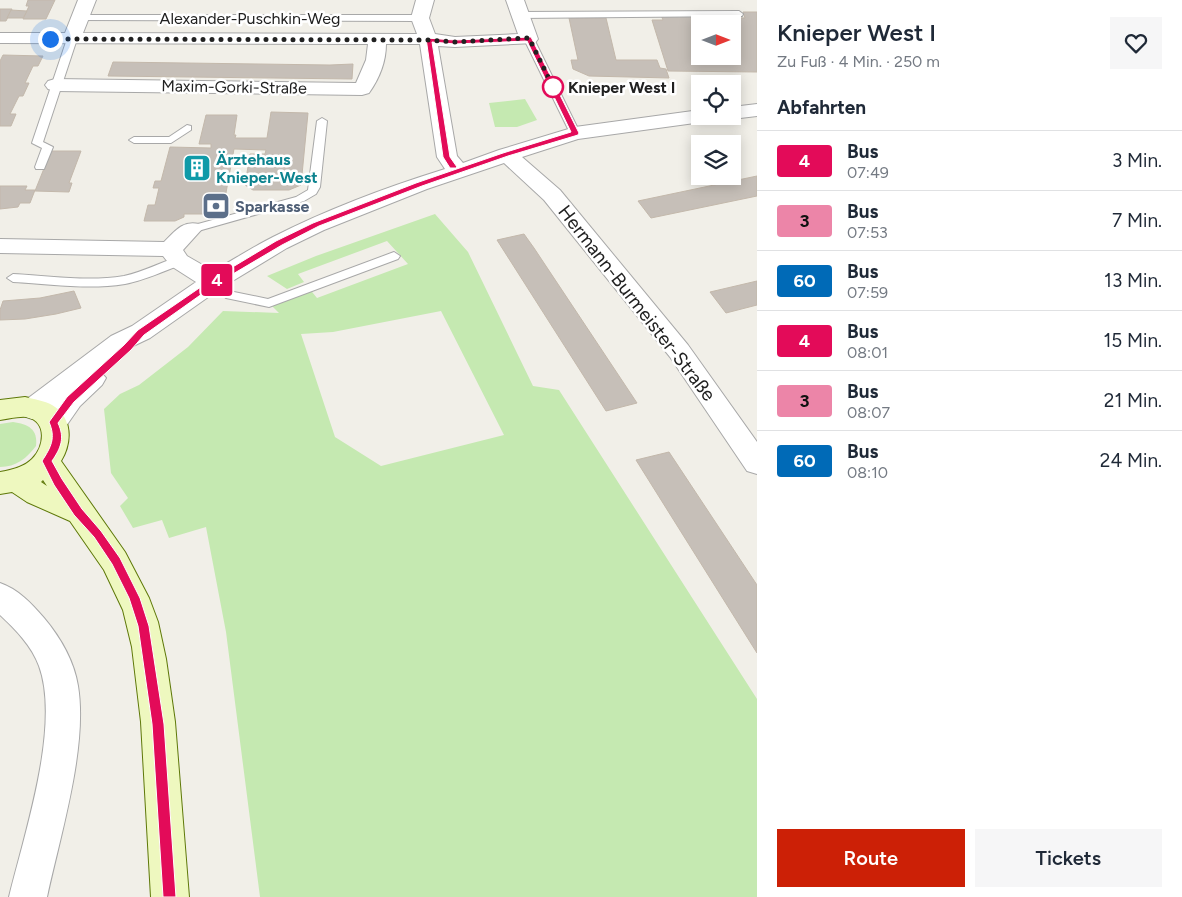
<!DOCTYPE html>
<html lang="de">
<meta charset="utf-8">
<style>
body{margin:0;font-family:Figtree,sans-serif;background:#f6f6f7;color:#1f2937;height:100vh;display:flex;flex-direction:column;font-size:19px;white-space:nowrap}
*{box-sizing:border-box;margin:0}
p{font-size:16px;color:#747a83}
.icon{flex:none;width:28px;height:28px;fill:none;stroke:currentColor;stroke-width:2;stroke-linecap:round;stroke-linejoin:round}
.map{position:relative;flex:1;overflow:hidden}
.details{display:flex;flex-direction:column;background:#fff;width:425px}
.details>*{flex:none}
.badge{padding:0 10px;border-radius:4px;font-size:18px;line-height:32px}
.needle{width:32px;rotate:90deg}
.controls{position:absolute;left:691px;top:15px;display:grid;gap:10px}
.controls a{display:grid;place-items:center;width:50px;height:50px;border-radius:0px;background:#fff;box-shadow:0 2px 12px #0003;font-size:25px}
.you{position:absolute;width:25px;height:25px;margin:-12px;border:4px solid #fff;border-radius:50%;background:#1a73e8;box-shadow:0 0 0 8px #1a73e833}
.map>.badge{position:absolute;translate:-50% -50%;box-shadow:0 0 0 2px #fff}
h2{padding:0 20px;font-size:19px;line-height:45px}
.round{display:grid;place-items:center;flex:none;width:52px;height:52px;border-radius:0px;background:#f6f6f7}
.summary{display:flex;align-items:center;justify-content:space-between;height:85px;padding:0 20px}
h1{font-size:24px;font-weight:600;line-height:38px}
.cta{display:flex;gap:10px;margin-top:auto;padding:10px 20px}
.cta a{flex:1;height:58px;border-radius:0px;background:#cc2006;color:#fff;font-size:20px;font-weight:600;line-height:58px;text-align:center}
.cta a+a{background:#f6f6f7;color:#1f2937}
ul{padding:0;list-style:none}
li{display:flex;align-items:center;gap:15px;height:60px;padding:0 20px;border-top:1px solid #e0e1e3}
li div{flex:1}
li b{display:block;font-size:19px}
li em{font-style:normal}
li .badge{min-width:55px;font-weight:700;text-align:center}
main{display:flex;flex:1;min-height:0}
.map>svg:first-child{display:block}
.grass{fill:#c5e9b1;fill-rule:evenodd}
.building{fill:#c6bfb8;stroke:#c3b8ab;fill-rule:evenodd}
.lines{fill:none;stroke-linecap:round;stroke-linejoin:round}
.service-casing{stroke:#a8a8a8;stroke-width:2}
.minor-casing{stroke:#a8a8a8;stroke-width:2}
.secondary-casing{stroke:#5e7808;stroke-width:2}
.service{fill:#fff;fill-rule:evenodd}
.minor{fill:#fff;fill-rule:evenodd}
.secondary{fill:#eef8bf;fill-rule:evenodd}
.line{fill:#e30b59;stroke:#fff}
.walk{stroke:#212121;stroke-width:5;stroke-dasharray:0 9}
.stop-dot{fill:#fff;stroke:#e30b59;stroke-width:2.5}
.labels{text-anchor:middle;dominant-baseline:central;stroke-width:5;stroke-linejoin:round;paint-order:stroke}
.far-street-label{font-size:16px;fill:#212121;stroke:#fff}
.far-stop-label{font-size:16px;font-weight:bold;fill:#212121;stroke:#fff;text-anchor:start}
.far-culture-label{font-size:16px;font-weight:bold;fill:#0d838f;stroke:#fff;text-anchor:start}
.far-service-label{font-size:16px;font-weight:bold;fill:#4e5e75;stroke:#fff;text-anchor:start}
.street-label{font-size:19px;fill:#212121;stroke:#fff}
</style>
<main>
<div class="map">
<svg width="757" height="897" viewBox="0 0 757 897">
<rect width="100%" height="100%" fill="#f1efe8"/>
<g class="grass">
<path d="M525 99 537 120 517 127H495L489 103Z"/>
<path d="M435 214 468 252 533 386 559 390 757 699V897H260L226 632 206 527 169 538 162 520 133 528 120 506 128 498 111 473 104 409 120 394 139 385 188 347 223 311 279 313 269 303 308 287 317 298 408 264 387 241 298 274 304 282 287 289 267 276 316 256ZM441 311 504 435 381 466 335 437 301 334 333 332Z"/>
<path d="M13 422C28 424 38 429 36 446 27 458 16 467 0 467V424Z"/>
</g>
<g class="building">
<path d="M28 0H55L46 19H23L29 6H26Z"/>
<path d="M0 9H12L6 21H0Z"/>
<path d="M11 10 27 11 23 18H7Z"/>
<path d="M743 12H757V72L668 71 652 20H663L661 15 745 18ZM700 24H732V56H700Z"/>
<path d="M569 18H606L616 60H657L660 68 666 69 669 78 589 76 573 69 571 60H578Z"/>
<path d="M3 55 43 56 38 66H33L25 83H29L23 96H19L10 114H16L11 126H0V61Z"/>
<path d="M113 62 330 65 353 64 352 79 108 76Z"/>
<path d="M271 112 308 113 301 185 289 190H253L245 185 250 154H265L266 150 234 149 223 209 215 214H184V217L175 221H144L148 205H155L159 188H153L155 181H161L170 147 211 148V144H199L206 115H237L234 135H236L235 138H267Z"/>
<path d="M51 151H81L69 183H72L69 192 35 191Z"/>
<path d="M757 176V196L651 218 638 201Z"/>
<path d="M0 186H27L25 190H35L30 203H20L18 207 0 209Z"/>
<path d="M524 234 534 248 637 403 606 411 497 240Z"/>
<path d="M757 281V305L726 313 710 292Z"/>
<path d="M74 291 81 308 56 314 25 319 0 320V310L3 301 40 298Z"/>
<path d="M669 452 757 585V653L636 460Z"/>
</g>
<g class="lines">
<defs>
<g id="service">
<path d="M739 11 743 14 742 16 519 18 515 15 519 12Z"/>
<path d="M80 15H420L424 18 420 21 77 20V16Z"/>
<path d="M72 36 77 39 43 142 53 147 44 169H36L35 167 42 148 32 143 67 39Z"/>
<path d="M529 36 534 39 580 133 579 135H571L570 133 524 39Z"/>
<path d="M322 118 327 121 320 187 316 194 304 201 191 233 187 231 185 229 187 227 296 197 308 190 317 121Z"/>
<path d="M187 125 191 126V130L171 143H134L129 140 134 137H169Z"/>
<path d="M394 252 400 256 398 259 269 307 226 298 207 282 213 278 234 292 268 299Z"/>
<path d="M179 257 185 261 183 264C164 271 145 280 125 284 88 290 50 284 13 282L7 278 13 274C50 276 88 282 124 276 144 272 160 262 179 257Z"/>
</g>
<g id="minor">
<path d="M78 0H96L83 33 417 34 411 18 416 0H434L429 18 435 34 455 37 518 34 506 0H524L538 39 535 43 455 47 438 46 457 156 463 163 499 150 575 127 700 110V116H712L709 120 702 122 578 139 522 157 560 190 688 345 757 442V474L747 471 670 357 544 200 504 163 427 189 324 230 287 248 221 288 150 338 129 348 100 371 106 378 102 385 80 406 64 429 54 432 44 429 41 422 47 412 32 419 23 416 19 409 23 402 111 336 132 326 196 282 171 266 163 256 0 253V239L164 242C175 231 183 220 199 224L202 229 183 250 187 256 213 271C233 260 253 247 273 237 328 209 387 187 445 169L437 157 420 44H386C386 62 379 79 369 93L362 95 55 91 48 89 45 85 48 81 55 79 356 83 366 60 368 44 0 43V33H65Z"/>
<path d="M757 104V116L732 119 724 116H732V107Z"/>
<path d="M0 583C18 589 32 604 44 618 60 637 74 661 78 686 88 747 60 836 47 897H9C24 835 61 726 39 666 32 646 15 629 0 615Z"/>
</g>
<path id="secondary" d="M25 397C33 399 45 401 52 405 73 417 72 443 61 461L125 552 149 598 158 622 166 659 175 722 189 897H151L141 722 132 647 123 610 104 570 70 521 27 502 12 492 0 494V472C12 470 24 467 32 459 44 447 48 422 27 417 19 416 8 419 0 420V400ZM43 480 47 486 41 482Z"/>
</defs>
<use href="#service" class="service-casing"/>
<use href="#minor" class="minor-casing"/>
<use href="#secondary" class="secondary-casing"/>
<use href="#service" class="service"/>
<use href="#minor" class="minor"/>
<use href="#secondary" class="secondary"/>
</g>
<path class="line" d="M531 37 579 133 578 135 508 156 422 186 319 226 282 245 216 284 144 335 131 350 74 402 58 423C65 438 61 448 52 461L62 479 82 509 101 531 120 558 140 598 149 626 164 724 176 897H163L152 724 138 626 129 598 112 564 94 537 74 515 54 485 42 461C51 447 56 438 49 422L67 397 124 345 138 330 211 280 276 241 313 223 416 183 503 153 571 132 527 41 455 44 432 42 450 157 457 167 456 168H450L443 157 426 38 455 40Z"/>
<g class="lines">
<path class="walk" d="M50 39 428 40 455 42 529 38 554 89 553 87"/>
</g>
<defs>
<symbol id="building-square" viewBox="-11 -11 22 22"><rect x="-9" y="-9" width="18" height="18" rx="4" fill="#0f9aa8" stroke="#fff"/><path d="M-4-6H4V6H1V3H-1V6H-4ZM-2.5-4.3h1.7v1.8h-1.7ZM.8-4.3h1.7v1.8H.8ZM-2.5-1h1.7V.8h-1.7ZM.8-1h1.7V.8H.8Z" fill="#fff"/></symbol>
<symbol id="bank-square" viewBox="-11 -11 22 22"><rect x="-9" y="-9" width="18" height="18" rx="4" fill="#5c6f8a" stroke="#fff"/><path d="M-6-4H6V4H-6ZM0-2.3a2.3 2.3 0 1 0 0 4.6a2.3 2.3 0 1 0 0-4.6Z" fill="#fff"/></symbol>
</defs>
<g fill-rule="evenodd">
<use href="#building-square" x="181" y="152" width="32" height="32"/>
<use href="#bank-square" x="200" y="190" width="32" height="32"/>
</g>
<circle class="stop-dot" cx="553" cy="87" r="10"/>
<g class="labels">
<g class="far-street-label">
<text x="250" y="18">Alexander-Puschkin-Weg</text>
<text transform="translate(234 87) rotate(1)">Maxim-Gorki-Straße</text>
</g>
<g class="far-stop-label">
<text x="568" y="87">Knieper West I</text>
</g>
<g class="far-culture-label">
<text x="216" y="159">Ärztehaus<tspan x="216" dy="18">Knieper-West</tspan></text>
</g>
<g class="far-service-label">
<text x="235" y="206">Sparkasse</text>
</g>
<g class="street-label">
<text transform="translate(637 303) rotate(52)">Hermann-Burmeister-Straße</text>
</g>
</g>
</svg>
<div class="controls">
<a><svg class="needle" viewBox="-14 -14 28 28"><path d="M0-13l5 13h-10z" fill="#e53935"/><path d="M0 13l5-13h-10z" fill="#747a83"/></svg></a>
<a><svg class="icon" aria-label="locate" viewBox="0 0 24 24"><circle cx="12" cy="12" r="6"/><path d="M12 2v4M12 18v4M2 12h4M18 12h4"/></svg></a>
<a><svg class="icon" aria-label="layers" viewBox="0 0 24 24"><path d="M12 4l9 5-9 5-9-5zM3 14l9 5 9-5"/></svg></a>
</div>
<div class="you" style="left:50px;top:39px"></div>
<b class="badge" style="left:217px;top:280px;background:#e30b59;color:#fff">4</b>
</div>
<section class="details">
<div class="summary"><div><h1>Knieper West I</h1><p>Zu Fuß · 4 Min. · 250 m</p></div><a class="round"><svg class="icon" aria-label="heart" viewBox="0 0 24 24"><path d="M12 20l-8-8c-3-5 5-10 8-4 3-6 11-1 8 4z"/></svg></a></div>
<h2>Abfahrten</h2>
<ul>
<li><span class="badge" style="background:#e30b59;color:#fff">4</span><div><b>Bus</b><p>07:49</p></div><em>3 Min.</em></li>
<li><span class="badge" style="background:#ec85a8;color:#111">3</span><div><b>Bus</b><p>07:53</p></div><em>7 Min.</em></li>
<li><span class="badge" style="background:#006ab7;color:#fff">60</span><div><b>Bus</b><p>07:59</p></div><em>13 Min.</em></li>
<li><span class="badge" style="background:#e30b59;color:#fff">4</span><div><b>Bus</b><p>08:01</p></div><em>15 Min.</em></li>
<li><span class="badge" style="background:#ec85a8;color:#111">3</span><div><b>Bus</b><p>08:07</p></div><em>21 Min.</em></li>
<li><span class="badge" style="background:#006ab7;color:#fff">60</span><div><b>Bus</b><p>08:10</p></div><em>24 Min.</em></li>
</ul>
<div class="cta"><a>Route</a><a>Tickets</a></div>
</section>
</main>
